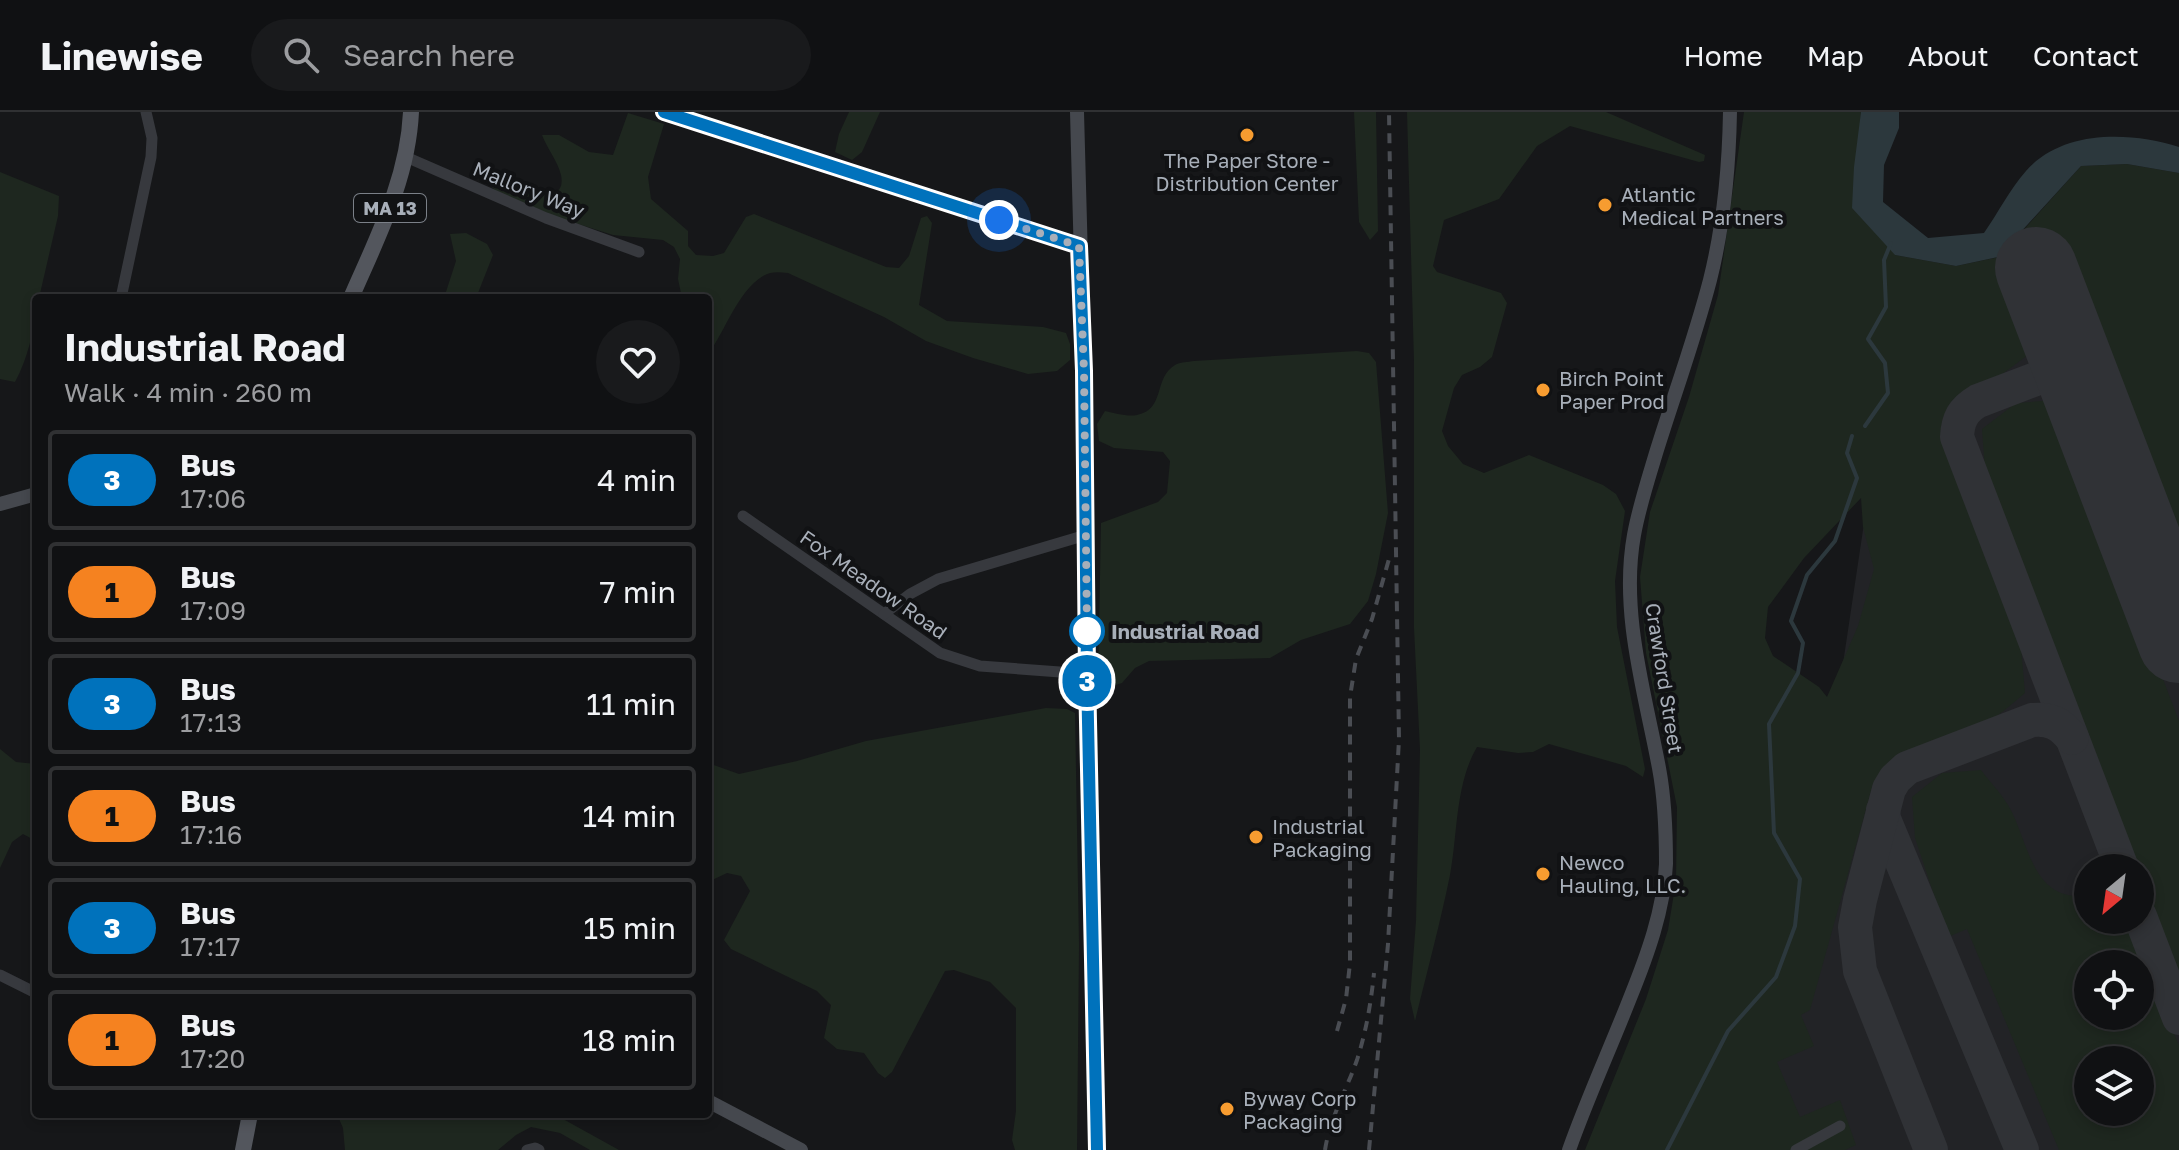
<!DOCTYPE html>
<meta charset="utf-8">
<style>
body{margin:0;font-family:"Golos Text",sans-serif;background:#191a1c;color:#f1f3f6;height:100vh;display:flex;flex-direction:column;font-size:30px;white-space:nowrap}
*{box-sizing:border-box;margin:0}
p{font-size:26px;color:#9c9da0}
.icon{flex:none;width:44px;height:44px;fill:none;stroke:currentColor;stroke-width:2;stroke-linecap:round;stroke-linejoin:round}
.map{position:relative;flex:1;overflow:hidden}
.sheet{position:absolute;left:32px;top:182px;width:680px;height:824px;display:flex;flex-direction:column;background:#101113;border-radius:8px;box-shadow:0 4px 12px #0003,0 0 0 2px #303133}
.sheet>*{flex:none}
.badge{padding:0 16px;border-radius:26px;font-size:28px;line-height:52px}
.needle{width:52px;rotate:209deg}
.tools{position:absolute;left:2074px;top:742px;display:grid;gap:16px}
.tools a{display:grid;place-items:center;width:80px;height:80px;border-radius:50%;background:#101113;box-shadow:0 4px 12px #0003,0 0 0 2px #303133;font-size:40px}
.you{position:absolute;width:40px;height:40px;margin:-20px;border:6px solid #fff;border-radius:50%;background:#1a73e8;box-shadow:0 0 0 12px #1a73e833}
.map>.badge{position:absolute;translate:-50% -50%;box-shadow:0 0 0 4px #fff}
.round{display:grid;place-items:center;flex:none;width:84px;height:84px;border-radius:42px;background:#191a1c}
.summary{display:flex;align-items:center;justify-content:space-between;height:136px;padding:0 32px}
h1{font-size:38px;font-weight:700;line-height:60px}
ul{padding:0;list-style:none}
li{display:flex;align-items:center;gap:24px;height:100px;margin:0 16px 12px;padding:0 16px;border:4px solid #303133;border-radius:8px}
li div{flex:1}
li b{display:block;font-size:30px}
li em{font-style:normal}
li .badge{min-width:88px;font-weight:700;text-align:center}
header{display:flex;align-items:center;gap:48px;box-sizing:border-box;height:112px;padding:0 40px;background:#101113;border-bottom:2px solid #303133}
header strong{font-size:38px}
nav{display:flex;gap:44px;margin-inline-start:auto;font-size:28px}
.search{width:560px;height:72px;background:#191a1c;display:flex;align-items:center;gap:20px;box-sizing:border-box;padding:0 28px;border-radius:44px;color:#9c9da0;font-size:30px}
.map>svg:first-child{display:block}
.built{fill:#222326;fill-rule:evenodd}
.green{fill:#1e271f;fill-rule:evenodd}
.water{fill:#2c383d}
.lines{fill:none;stroke-linecap:round;stroke-linejoin:round}
.stream{stroke:#2c383d;stroke-width:4}
.taxiway{stroke:#303236;stroke-width:34}
.runway{stroke:#303236;stroke-width:82}
.street{stroke:#37393e;stroke-width:11}
.secondary{stroke:#45484e;stroke-width:14}
.primary{stroke:#53565d;stroke-width:16}
.rail{stroke:#4a4d53;stroke-width:4;stroke-dasharray:10 8;stroke-linecap:butt}
.line-casing{stroke:#fff;stroke-width:18}
.line{stroke:#0072bc;stroke-width:12}
.walk{stroke:#a8afb9;stroke-width:8;stroke-dasharray:0 14.4}
.poi-dot{fill:#f79c30;stroke:#111214;stroke-width:3}
.stop-dot{fill:#fff;stroke:#0072bc;stroke-width:4}
.labels{text-anchor:middle;dominant-baseline:central;stroke-width:8;stroke-linejoin:round;paint-order:stroke}
.shield{fill:#111214;stroke:#7b8088;stroke-width:2}
.shield-label{font-size:18px;font-weight:bold;fill:#a8afb9}
.poi-label{font-size:20px;fill:#a8afb9;stroke:#111214;text-anchor:start}
.street-label{font-size:20px;fill:#a8afb9;stroke:#111214}
.stop-label{font-size:20px;font-weight:bold;fill:#a8afb9;stroke:#111214;text-anchor:start}
</style>
<header>
<strong>Linewise</strong>
<div class="search"><svg class="icon" aria-label="search" viewBox="0 0 24 24"><circle cx="10" cy="10" r="6"/><path d="M15 15l6 6"/></svg>Search here</div>
<nav><a>Home</a><a>Map</a><a>About</a><a>Contact</a></nav>
</header>
<div class="map">
<svg width="2179" height="1038" viewBox="0 0 2179 1038">
<rect width="100%" height="100%" fill="#161719"/>
<path class="built" d="M2052 141 2105 157 2179 323V1038H1729L1816 732 1879 311 1903 167ZM2088 756H2140V808H2088ZM2088 852H2140V904H2088ZM2088 948H2140V1000H2088Z"/>
<g class="green">
<path d="M849 0H880L862 40 852 48 835 40 839 22Z"/>
<path d="M1354 0H1376L1378 119 1370 128 1359 110Z"/>
<path d="M1407 0H1606L1705 43 1704 49 1699 50 1570 14 1537 34 1499 87 1444 108 1433 154 1437 160 1501 181 1507 191 1492 245 1480 255 1462 263 1454 276 1442 319 1448 334 1463 352 1484 361 1529 343 1603 373 1616 382 1625 399 1615 469 1617 515 1645 657 1643 665 1626 654 1549 632 1533 640 1518 641 1477 635C1455 673 1458 720 1450 763 1440 812 1427 860 1415 909L1410 887 1416 809 1420 638 1414 516V249Z"/>
<path d="M1744 0H1861L1860 18 1895 143 1956 154 1999 145 2081 54 2127 52 2179 61V451L2061 143 2009 165 2036 237 1997 266 1958 290 1952 297 1948 307 1946 326 2021 535 2025 581C2014 590 2003 600 1991 608 1953 631 1898 634 1873 672L1810 898 1801 903 1814 934 1777 950 1800 1005 1840 988 1856 1033 1845 1038H1585L1646 887 1668 818 1676 769 1677 695 1646 541 1640 465 1650 400 1689 285 1718 183ZM1861 386 1863 415 1874 457 1858 514 1827 585 1819 575 1773 544 1765 526 1768 495 1804 446Z"/>
<path d="M628 1 664 12 648 65 651 87 688 119V134L696 143 713 144 724 141 746 105 754 102 886 155 899 156 909 144 921 106 927 104 932 111 919 193 947 209 1043 215 1066 221 1070 232V248L1057 259 1028 262 973 246 926 229 884 205 788 161C779 160 771 159 763 164 737 180 725 220 708 242V186H682L678 167 680 147 674 135 663 128 613 123 556 105 496 79 487 70 489 65C502 70 569 102 561 63 558 50 547 36 542 23H559L589 40 613 43Z"/>
<path d="M0 60 59 84 58 104 39 186H36C36 214 28 246 15 270L0 267Z"/>
<path d="M466 121 487 132 493 143 476 186H444L456 149 450 122Z"/>
<path d="M1357 239 1369 241 1376 250 1388 401 1376 462 1368 489 1350 512 1301 528 1270 546 1149 549 1135 556 1122 571 1106 576 1098 572 1101 411 1158 390 1167 381 1170 349 1163 340 1114 336 1099 329 1097 312 1105 299C1115 301 1127 305 1137 303 1166 297 1153 266 1175 253 1180 250 1188 250 1194 249Z"/>
<path d="M2056 288 2179 609V878L2140 777V756H2132L2019 459 1985 358 1982 317 2016 291Z"/>
<path d="M1046 596 1067 597 1075 601 1079 833 1077 1038H1015L1012 1028 1016 999V896L990 870 954 858 945 859 892 960 885 966 878 961 864 941 837 937 824 926 831 893 817 879 731 837 724 828 750 779 741 764 727 761 708 770V651L739 662 797 649 866 629Z"/>
<path d="M0 637 16 650 36 652V729L23 722 12 730 0 756Z"/>
<path d="M1981 658C1989 669 2000 680 2008 693 2029 728 2031 792 2088 783V808H2123L2127 814 2179 933V1038H2059L1967 817 1948 825 1915 726 1912 685 1942 661ZM2088 852H2140V904H2088ZM2088 948H2140V1000H2088Z"/>
<path d="M337 1002H554L619 1038H590L560 1021 531 1015 516 1023 498 1038H345L343 1016Z"/>
</g>
<path class="water" d="M1861 0H1899V16L1884 53 1883 90 1928 126 1984 121C1998 101 2010 77 2026 59 2063 17 2131 20 2179 35V61L2127 52 2081 54 1998 145 1956 154 1895 143 1852 96 1854 55Z"/>
<g class="lines">
<g class="stream">
<path d="M1865 314 1888 281 1885 251 1868 227 1886 195 1884 148 1891 131"/>
<path d="M1667 1038 1728 919 1776 865 1795 814 1800 767 1774 721 1769 612 1798 561 1803 531 1791 509 1807 463 1835 429 1857 366 1847 341 1852 324"/>
</g>
<g class="taxiway">
<path d="M2087 289C2075 271 2063 261 2041 265L1978 289C1963 298 1958 307 1957 325L2122 756"/>
<path d="M1883 698 1884 707 2022 1038"/>
<path d="M2140 804 2179 906"/>
<path d="M1931 1038 1860 859 1855 815 1860 788 1889 677 1895 667 1907 656 2032 608C2050 606 2061 612 2072 626"/>
</g>
<path class="runway" d="M2036 156 2179 530"/>
<g class="street">
<path d="M664 0 830 55 1079 134"/>
<path d="M406 45 546 106 639 140"/>
<path d="M121 186 151 45 152 26 146 0"/>
<path d="M743 404 940 541 980 554 1087 562"/>
<path d="M884 502 910 482 938 467 1086 423"/>
<path d="M0 863 36 881"/>
<path d="M527 1038 535 1036 539 1038"/>
<path d="M1796 1038 1840 1014"/>
</g>
<g class="secondary">
<path d="M1077 0 1084 259 1087 562 1097 1038"/>
<path d="M0 392 36 382"/>
<path d="M708 989 801 1038"/>
<path d="M1569 1038C1587 987 1610 937 1630 886 1647 844 1664 798 1666 752 1666 721 1665 688 1659 656 1645 581 1620 500 1634 423 1639 395 1648 368 1656 341 1674 283 1695 226 1710 168 1724 112 1729 57 1730 0"/>
</g>
<g class="primary">
<path d="M351 186C377 126 408 67 411 0"/>
<path d="M243 1038 250 1002"/>
</g>
<g class="rail">
<path d="M1337 919 1346 887 1350 851V585L1356 547 1372 507 1389 447"/>
<path d="M1325 1038C1330 1006 1346 979 1357 948 1366 920 1371 891 1374 861"/>
<path d="M1369 1038 1388 832 1399 627 1389 0"/>
</g>
</g>
<g class="lines">
<defs>
<path id="line" d="M664 0 1079 134 1084 259 1087 562 1097 1038"/>
</defs>
<use href="#line" class="line-casing"/>
<use href="#line" class="line"/>
<path class="walk" d="M999 108 1079 134 1084 259 1087 519"/>
</g>
<g class="poi-dot">
<circle cx="1247" cy="23" r="8"/>
<circle cx="1605" cy="93" r="8"/>
<circle cx="1543" cy="278" r="8"/>
<circle cx="1256" cy="725" r="8"/>
<circle cx="1543" cy="762" r="8"/>
<circle cx="1227" cy="997" r="8"/>
</g>
<circle class="stop-dot" cx="1087" cy="519" r="16"/>
<g class="labels">
<rect class="shield" x="354" y="82" width="72" height="28" rx="6"/>
<g class="shield-label">
<text x="390" y="96">MA 13</text>
</g>
<g class="poi-label">
<text x="1247" y="48" text-anchor="middle">The Paper Store -<tspan x="1247" dy="23">Distribution Center</tspan></text>
<text x="1621" y="82">Atlantic<tspan x="1621" dy="23">Medical Partners</tspan></text>
<text x="1559" y="266">Birch Point<tspan x="1559" dy="23">Paper Prod</tspan></text>
<text x="1272" y="714">Industrial<tspan x="1272" dy="23">Packaging</tspan></text>
<text x="1559" y="750">Newco<tspan x="1559" dy="23">Hauling, LLC.</tspan></text>
<text x="1243" y="986">Byway Corp<tspan x="1243" dy="23">Packaging</tspan></text>
</g>
<g class="street-label">
<text transform="translate(529 77) rotate(22)">Mallory Way</text>
<text transform="translate(874 472) rotate(35)">Fox Meadow Road</text>
<text transform="translate(1665 566) rotate(81)">Crawford Street</text>
</g>
<g class="stop-label">
<text x="1111" y="519">Industrial Road</text>
</g>
</g>
</svg>
<div class="tools">
<a><svg class="needle" viewBox="-14 -14 28 28"><path d="M0-13l5 13h-10z" fill="#e53935"/><path d="M0 13l5-13h-10z" fill="#9c9da0"/></svg></a>
<a><svg class="icon" aria-label="locate" viewBox="0 0 24 24"><circle cx="12" cy="12" r="6"/><path d="M12 2v4M12 18v4M2 12h4M18 12h4"/></svg></a>
<a><svg class="icon" aria-label="layers" viewBox="0 0 24 24"><path d="M12 4l9 5-9 5-9-5zM3 14l9 5 9-5"/></svg></a>
</div>
<div class="you" style="left:999px;top:108px"></div>
<b class="badge" style="left:1087px;top:569px;background:#0072bc;color:#fff">3</b>
<section class="sheet">
<div class="summary"><div><h1>Industrial Road</h1><p>Walk · 4 min · 260 m</p></div><a class="round"><svg class="icon" aria-label="heart" viewBox="0 0 24 24"><path d="M12 20l-8-8c-3-5 5-10 8-4 3-6 11-1 8 4z"/></svg></a></div>
<ul>
<li><span class="badge" style="background:#0072bc;color:#fff">3</span><div><b>Bus</b><p>17:06</p></div><em>4 min</em></li>
<li><span class="badge" style="background:#f58220;color:#111">1</span><div><b>Bus</b><p>17:09</p></div><em>7 min</em></li>
<li><span class="badge" style="background:#0072bc;color:#fff">3</span><div><b>Bus</b><p>17:13</p></div><em>11 min</em></li>
<li><span class="badge" style="background:#f58220;color:#111">1</span><div><b>Bus</b><p>17:16</p></div><em>14 min</em></li>
<li><span class="badge" style="background:#0072bc;color:#fff">3</span><div><b>Bus</b><p>17:17</p></div><em>15 min</em></li>
<li><span class="badge" style="background:#f58220;color:#111">1</span><div><b>Bus</b><p>17:20</p></div><em>18 min</em></li>
</ul>
</section>
</div>
